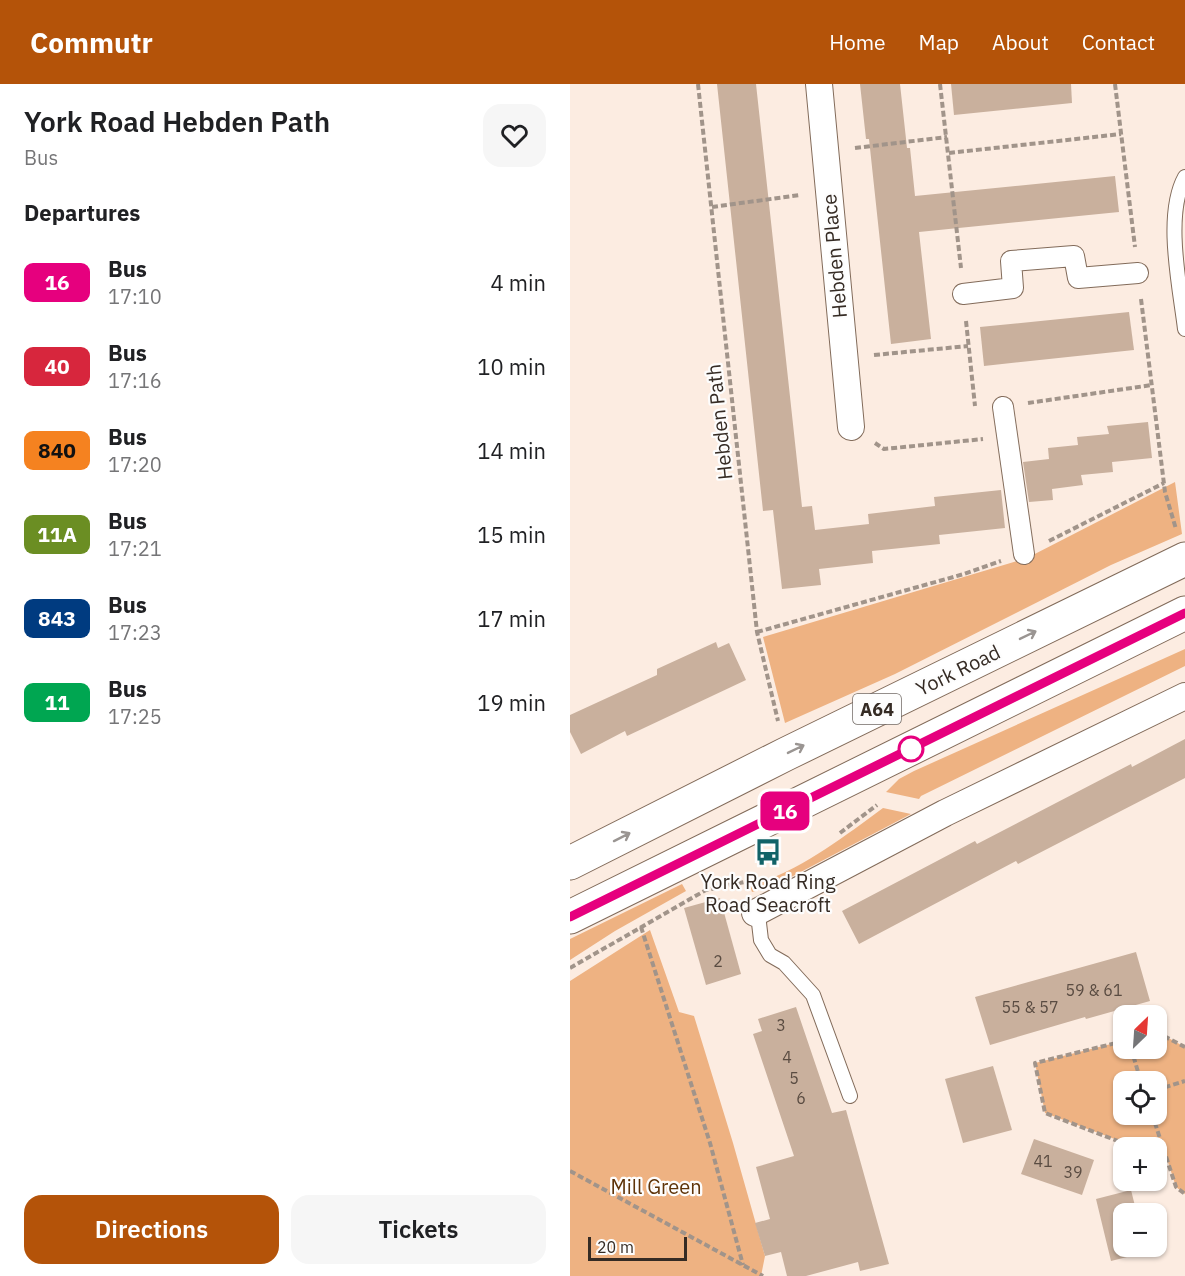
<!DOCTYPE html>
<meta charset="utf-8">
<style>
body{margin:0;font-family:"IBM Plex Sans",sans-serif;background:#f6f6f6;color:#202124;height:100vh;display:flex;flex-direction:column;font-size:22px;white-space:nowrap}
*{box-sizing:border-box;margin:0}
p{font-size:20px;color:#757577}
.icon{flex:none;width:33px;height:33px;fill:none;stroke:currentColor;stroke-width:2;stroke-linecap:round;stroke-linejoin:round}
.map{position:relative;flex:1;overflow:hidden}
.panel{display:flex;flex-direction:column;background:#fff;width:570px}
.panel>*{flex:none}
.badge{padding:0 12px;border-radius:9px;font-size:21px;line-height:39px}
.needle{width:39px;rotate:25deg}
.buttons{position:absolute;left:543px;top:921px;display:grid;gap:12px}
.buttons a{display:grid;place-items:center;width:54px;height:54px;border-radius:12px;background:#fff;box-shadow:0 2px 4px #0004;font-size:30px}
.scale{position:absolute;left:18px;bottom:15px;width:99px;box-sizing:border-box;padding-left:6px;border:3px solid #352b24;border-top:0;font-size:16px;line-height:21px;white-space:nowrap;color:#352b24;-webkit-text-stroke:4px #fdfdfd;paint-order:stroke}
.map>.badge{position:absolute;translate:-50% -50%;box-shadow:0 0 0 3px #fff}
h2{padding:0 24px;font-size:22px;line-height:54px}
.round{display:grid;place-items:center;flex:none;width:63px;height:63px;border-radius:18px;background:#f6f6f6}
.summary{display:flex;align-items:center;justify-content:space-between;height:102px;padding:0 24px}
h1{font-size:28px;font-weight:600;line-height:45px}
.cta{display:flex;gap:12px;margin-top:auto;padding:12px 24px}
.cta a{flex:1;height:69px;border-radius:18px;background:#b45309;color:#fff;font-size:24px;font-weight:600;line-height:69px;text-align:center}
.cta a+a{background:#f6f6f6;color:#202124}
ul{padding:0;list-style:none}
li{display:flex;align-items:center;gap:18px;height:84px;padding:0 24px}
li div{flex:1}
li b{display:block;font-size:22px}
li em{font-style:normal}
li .badge{min-width:66px;font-weight:700;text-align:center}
header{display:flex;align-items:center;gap:36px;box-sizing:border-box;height:84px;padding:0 30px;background:#b45309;color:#fff}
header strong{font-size:28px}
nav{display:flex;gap:33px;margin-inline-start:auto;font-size:21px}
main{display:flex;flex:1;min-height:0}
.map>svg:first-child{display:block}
.green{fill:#eeb282;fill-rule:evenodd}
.building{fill:#c9b09d}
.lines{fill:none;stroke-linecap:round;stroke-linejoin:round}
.service-casing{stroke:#826b5a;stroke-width:16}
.pedestrian-casing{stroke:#826b5a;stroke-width:22}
.minor-casing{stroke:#826b5a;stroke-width:28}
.trunk-casing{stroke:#826b5a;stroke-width:35}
.path{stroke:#a1948a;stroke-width:4;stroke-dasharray:6 3;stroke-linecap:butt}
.service{stroke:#fff;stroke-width:14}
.pedestrian{stroke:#fff;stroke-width:20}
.minor{stroke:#fff;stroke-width:26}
.trunk{stroke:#fff;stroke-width:33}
.oneway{stroke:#9a9592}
.line-casing{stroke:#fff;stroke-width:14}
.line{stroke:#e6007e;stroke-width:9}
.stop-dot{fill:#fff;stroke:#e6007e;stroke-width:3}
.labels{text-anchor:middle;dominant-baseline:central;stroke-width:4.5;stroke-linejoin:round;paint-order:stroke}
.number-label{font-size:16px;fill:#5a4c42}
.shield{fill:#fdfdfd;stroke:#716a65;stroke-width:1.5}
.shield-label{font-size:18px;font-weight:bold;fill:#352b24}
.street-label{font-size:20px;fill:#352b24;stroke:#fdfdfd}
.poi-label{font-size:20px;fill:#352b24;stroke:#fdfdfd}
.park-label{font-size:20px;fill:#5e3308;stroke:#fdfdfd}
</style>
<header>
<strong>Commutr</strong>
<nav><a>Home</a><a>Map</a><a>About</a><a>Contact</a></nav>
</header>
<main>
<section class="panel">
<div class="summary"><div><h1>York Road Hebden Path</h1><p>Bus</p></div><a class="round"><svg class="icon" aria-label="heart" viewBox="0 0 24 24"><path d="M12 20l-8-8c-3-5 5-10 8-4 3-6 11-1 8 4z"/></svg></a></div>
<h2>Departures</h2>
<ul>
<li><span class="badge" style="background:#e6007e;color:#fff">16</span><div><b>Bus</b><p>17:10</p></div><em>4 min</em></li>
<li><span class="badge" style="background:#d7263d;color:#fff">40</span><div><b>Bus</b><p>17:16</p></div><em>10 min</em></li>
<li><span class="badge" style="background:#f58220;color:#111">840</span><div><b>Bus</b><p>17:20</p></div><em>14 min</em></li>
<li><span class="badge" style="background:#6b8e23;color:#fff">11A</span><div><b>Bus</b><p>17:21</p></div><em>15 min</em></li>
<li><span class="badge" style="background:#003b80;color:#fff">843</span><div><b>Bus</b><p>17:23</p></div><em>17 min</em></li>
<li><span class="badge" style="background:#00a651;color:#fff">11</span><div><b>Bus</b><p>17:25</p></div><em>19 min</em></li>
</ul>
<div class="cta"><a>Directions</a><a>Tickets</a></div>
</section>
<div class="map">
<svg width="615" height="1192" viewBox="0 0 615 1192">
<rect width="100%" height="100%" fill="#fcece1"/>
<g class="green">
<path d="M605 398 612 450 541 481 325 590 215 639 193 553 457 474Z"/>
<path d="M615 565V582L351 712 349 715 316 708 329 695 344 687Z"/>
<path d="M313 724 341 730 206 801 182 808 180 802C230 787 272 754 313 724Z"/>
<path d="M112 800 116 807 45 847 0 876V855Z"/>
<path d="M80 846 109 928 124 932 163 1059 195 1172 191 1192H0V897Z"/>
<path d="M587 948 615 963V1110L606 1103 597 1075 587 1071 586 1064 566 1063 475 1029 465 979 553 957 554 964H586ZM554 998H586V1030H554Z"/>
</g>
<g class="building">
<path d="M147 0H186L232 423 242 422 245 446 299 440 298 430 365 422 364 413 431 406 435 444 369 451 370 460 302 467 303 479 249 485 251 501 212 505 203 426 193 427Z"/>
<path d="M290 0H330L337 64H340L345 112 545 92 549 128 349 148 361 255 321 260 299 55H296Z"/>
<path d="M381 0H501L502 19 384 31Z"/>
<path d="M559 228 564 266 414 282 410 243Z"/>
<path d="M578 338 582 374 542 378 543 388 511 391 513 401 482 405 483 416 459 418 453 378 479 375 478 364 508 361 507 353 539 350 537 342Z"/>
<path d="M146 558 148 564 159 559 176 596 57 652 55 647 11 670 0 648V631L87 591V585Z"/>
<path d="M615 655V694L448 780 446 777 289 860 272 827 405 757 407 760 561 680 562 683Z"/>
<path d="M150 814 171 890 136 901 114 824Z"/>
<path d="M566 868 580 917 516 935 515 933 420 961 405 913Z"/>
<path d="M226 923 262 1029 276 1026 319 1180 290 1187 288 1178 236 1192H217L211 1168 195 1172 185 1139 200 1135 186 1083 224 1072 183 950 192 947 188 935Z"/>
<path d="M423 982 442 1046 393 1059 375 995Z"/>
<path d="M464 1055 524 1076 512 1111 451 1090Z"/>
<path d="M561 1106 567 1130H554V1162H576L577 1168 541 1177 526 1115Z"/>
</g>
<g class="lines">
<defs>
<g id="service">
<path d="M615 93C594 131 610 203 615 245"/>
<path d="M185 829 189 839 191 856 200 871 214 879 243 911 280 1012"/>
</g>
<g id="pedestrian">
<path d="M393 210 443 204 441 177 504 172 508 194 568 189"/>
<path d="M433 323 454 470"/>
</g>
<g id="minor">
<path d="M249 0 281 343"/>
<path d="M185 829 375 729 615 612"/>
</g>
<g id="trunk">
<path d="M0 779 216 670 615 475"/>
<path d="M0 833 615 529"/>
</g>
</defs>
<use href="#service" class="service-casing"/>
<use href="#pedestrian" class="pedestrian-casing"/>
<use href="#minor" class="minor-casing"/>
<use href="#trunk" class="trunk-casing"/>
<g class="path">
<path d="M128 0 187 548 208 637"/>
<path d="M370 0 391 184"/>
<path d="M545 0 565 163"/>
<path d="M285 64 377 53"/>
<path d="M379 69 551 50"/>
<path d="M142 123 230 111"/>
<path d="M571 215 595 408 606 445"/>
<path d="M396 237 405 322"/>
<path d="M304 271 398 262"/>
<path d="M458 319 582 301"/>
<path d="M305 359 314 365 413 355"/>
<path d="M479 457 594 399"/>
<path d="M187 548 394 490 431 477"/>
<path d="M270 749 307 721"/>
<path d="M71 843 140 1059 173 1181"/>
<path d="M0 884 136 806 179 797"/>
<path d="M586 948 615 963"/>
<path d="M554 957 465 979 475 1029 566 1064"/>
<path d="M561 964 571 998"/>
<path d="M586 1006 615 997"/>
<path d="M582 1030 606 1103 615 1110"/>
<path d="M586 1071 596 1075"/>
<path d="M0 1087 193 1192"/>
</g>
<use href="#service" class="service"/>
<use href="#pedestrian" class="pedestrian"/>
<use href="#minor" class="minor"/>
<use href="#trunk" class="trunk"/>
</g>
<defs><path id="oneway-shaft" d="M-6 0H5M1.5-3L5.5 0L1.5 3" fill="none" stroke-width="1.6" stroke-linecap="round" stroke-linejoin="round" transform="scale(1.5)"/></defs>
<g class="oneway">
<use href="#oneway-shaft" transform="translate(458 551) rotate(-26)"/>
<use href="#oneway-shaft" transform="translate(226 665) rotate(-26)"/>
<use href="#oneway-shaft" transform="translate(52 753) rotate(-27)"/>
</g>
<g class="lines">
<defs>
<path id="line" d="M0 833 615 529"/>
</defs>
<use href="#line" class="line-casing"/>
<use href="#line" class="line"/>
</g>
<defs>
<symbol id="bus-bare" viewBox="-9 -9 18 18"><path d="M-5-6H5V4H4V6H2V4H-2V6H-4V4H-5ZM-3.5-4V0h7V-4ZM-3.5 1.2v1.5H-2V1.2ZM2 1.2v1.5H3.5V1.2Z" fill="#116267" stroke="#fdfdfd" stroke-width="2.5" paint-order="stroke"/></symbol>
</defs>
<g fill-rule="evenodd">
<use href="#bus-bare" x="179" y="749" width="38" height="38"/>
</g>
<circle class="stop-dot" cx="341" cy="665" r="12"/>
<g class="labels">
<g class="number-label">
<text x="148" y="877">2</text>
<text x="524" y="906">59 &amp; 61</text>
<text x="460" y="923">55 &amp; 57</text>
<text x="211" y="941">3</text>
<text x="217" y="973">4</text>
<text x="224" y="994">5</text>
<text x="231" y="1014">6</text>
<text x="473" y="1077">41</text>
<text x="503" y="1088">39</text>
</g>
<rect class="shield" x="283" y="610" width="48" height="30" rx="4.5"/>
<g class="shield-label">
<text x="307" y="625">A64</text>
</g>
<g class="street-label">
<text transform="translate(264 172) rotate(-95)">Hebden Place</text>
<text transform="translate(149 338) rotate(-96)">Hebden Path</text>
<text transform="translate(388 586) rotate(-26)">York Road</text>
</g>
<g class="poi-label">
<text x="198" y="797">York Road Ring<tspan x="198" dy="23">Road Seacroft</tspan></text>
</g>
<g class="park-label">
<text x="86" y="1102">Mill Green</text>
</g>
</g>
</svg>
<div class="buttons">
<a><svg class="needle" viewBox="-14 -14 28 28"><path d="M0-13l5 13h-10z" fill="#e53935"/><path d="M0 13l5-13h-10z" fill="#757577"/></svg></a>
<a><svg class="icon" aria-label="locate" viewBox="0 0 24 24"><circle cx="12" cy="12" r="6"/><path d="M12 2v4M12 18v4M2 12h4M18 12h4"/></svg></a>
<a>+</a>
<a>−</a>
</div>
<div class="scale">20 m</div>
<b class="badge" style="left:215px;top:727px;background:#e6007e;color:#fff">16</b>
</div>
</main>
